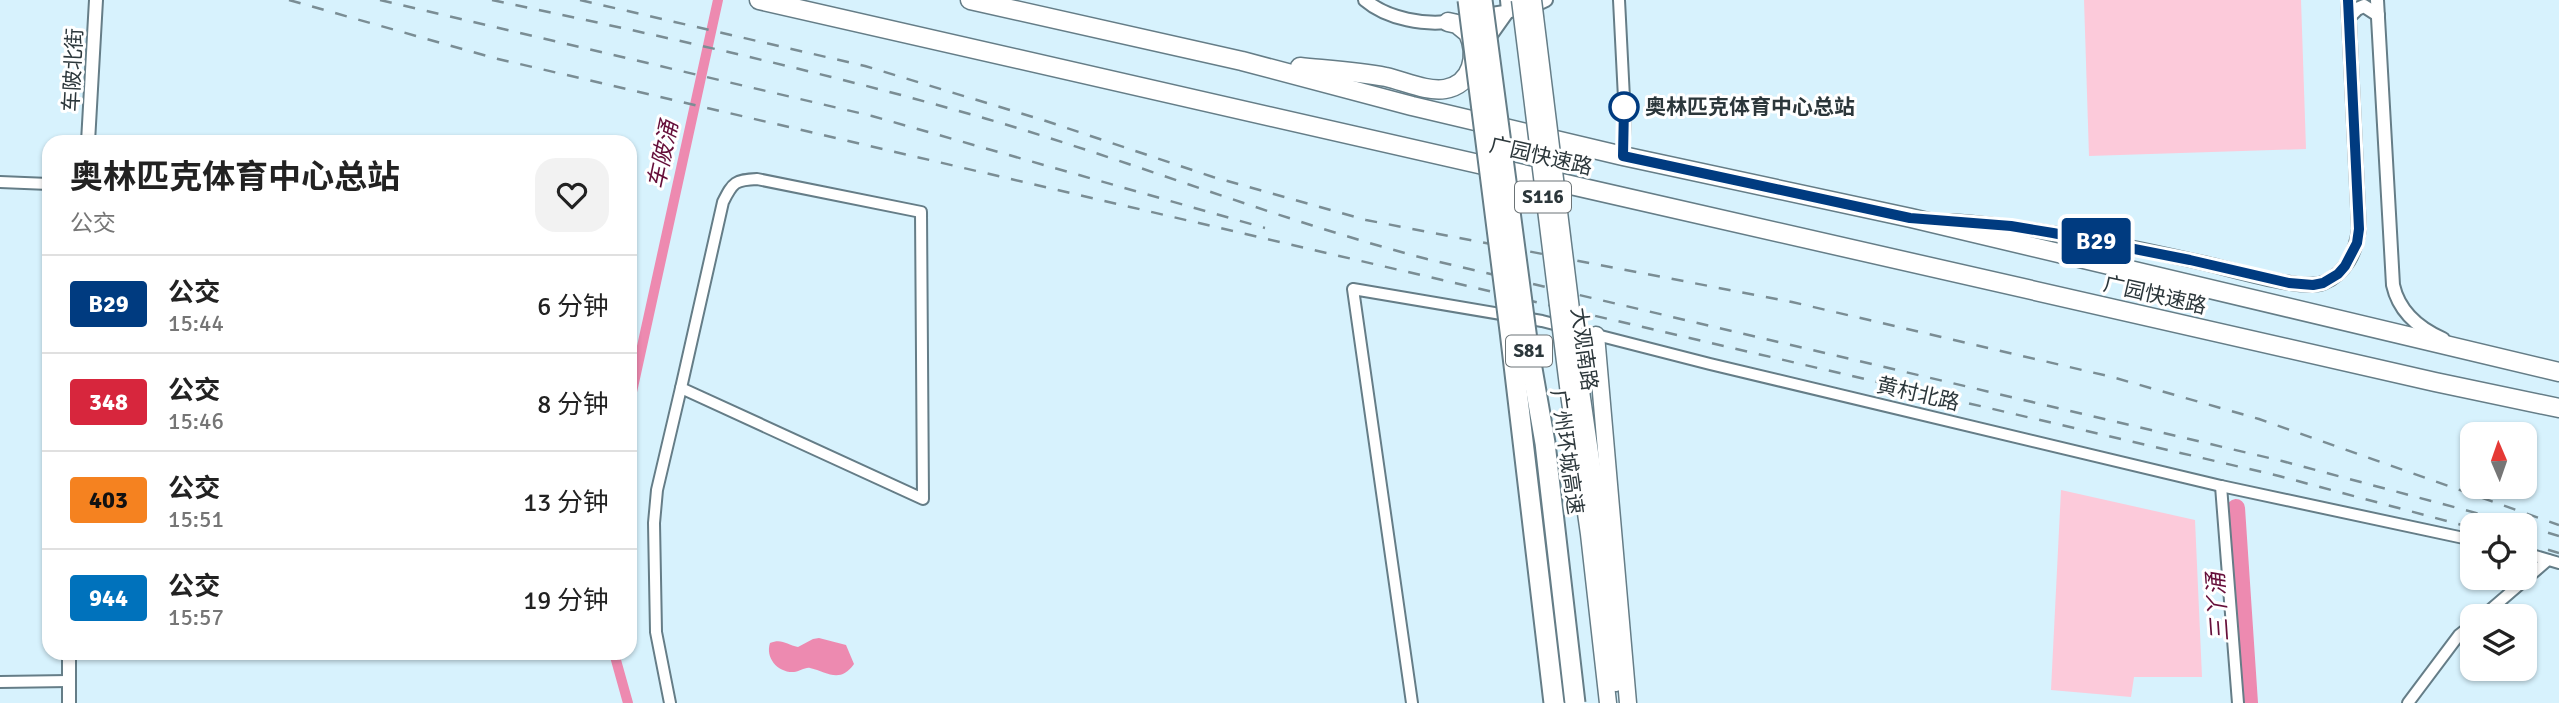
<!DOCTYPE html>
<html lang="zh">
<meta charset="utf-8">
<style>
body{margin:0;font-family:Signika,"Noto Sans SC",sans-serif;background:#f2f2f2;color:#222;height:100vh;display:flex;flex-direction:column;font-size:26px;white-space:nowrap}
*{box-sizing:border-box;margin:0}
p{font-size:23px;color:#767676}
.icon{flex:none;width:38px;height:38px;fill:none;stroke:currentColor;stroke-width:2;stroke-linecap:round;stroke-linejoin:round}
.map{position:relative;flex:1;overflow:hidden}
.details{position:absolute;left:42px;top:135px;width:595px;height:525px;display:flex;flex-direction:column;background:#fff;border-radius:21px;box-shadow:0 2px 5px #0004}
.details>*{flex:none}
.badge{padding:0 14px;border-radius:5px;font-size:24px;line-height:46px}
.needle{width:46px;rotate:358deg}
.fabs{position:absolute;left:2460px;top:422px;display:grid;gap:14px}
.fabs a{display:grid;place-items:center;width:77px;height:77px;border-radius:14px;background:#fff;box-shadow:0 2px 5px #0004;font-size:35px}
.map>.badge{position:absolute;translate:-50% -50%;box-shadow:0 0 0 4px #fff}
.round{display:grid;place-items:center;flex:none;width:74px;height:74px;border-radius:21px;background:#f2f2f2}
.summary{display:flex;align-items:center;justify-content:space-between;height:119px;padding:0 28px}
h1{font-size:33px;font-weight:700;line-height:52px}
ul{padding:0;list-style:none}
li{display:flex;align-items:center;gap:21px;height:98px;padding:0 28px;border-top:2px solid #e0e0e0}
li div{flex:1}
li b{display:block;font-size:26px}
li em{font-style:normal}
li .badge{min-width:77px;font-weight:700;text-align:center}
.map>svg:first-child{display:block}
.green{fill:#fccada}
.water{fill:#ed8ab0}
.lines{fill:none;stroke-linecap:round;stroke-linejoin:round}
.canal{stroke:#ed8ab0;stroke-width:10}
.river{stroke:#ed8ab0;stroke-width:18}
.minor-casing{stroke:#657d87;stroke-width:14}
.tertiary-casing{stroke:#657d87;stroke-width:16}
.primary-casing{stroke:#657d87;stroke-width:19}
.trunk-casing{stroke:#657d87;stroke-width:21}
.minor{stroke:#fff;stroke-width:10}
.tertiary{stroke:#fff;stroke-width:12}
.primary{stroke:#fff;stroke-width:16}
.trunk{stroke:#fff;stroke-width:18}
.rail{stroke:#7a8d94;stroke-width:2.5;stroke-dasharray:12 12;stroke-linecap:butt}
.primary-bridge-casing{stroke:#657d87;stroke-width:19;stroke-linecap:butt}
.motorway-bridge-casing{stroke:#657d87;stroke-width:23;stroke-linecap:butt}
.primary-bridge{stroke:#fff;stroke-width:16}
.motorway-bridge{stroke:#fff;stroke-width:19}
.line-casing{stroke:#fff;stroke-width:16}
.line{stroke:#003b80;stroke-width:10}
.stop-dot{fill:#fff;stroke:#003b80;stroke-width:3.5}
.labels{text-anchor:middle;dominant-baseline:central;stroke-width:6;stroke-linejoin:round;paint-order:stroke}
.shield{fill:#fff;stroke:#6b7376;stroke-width:2}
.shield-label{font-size:19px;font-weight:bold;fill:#2c373b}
.street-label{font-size:21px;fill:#2c373b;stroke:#fff}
.stop-label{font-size:21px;font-weight:bold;fill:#2c373b;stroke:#fff;text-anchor:start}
.water-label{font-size:23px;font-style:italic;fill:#660f3a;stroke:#fff}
</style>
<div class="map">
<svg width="2559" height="703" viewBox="0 0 2559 703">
<rect width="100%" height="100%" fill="#d7f2fd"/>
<g class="green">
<path d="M2084 0H2301L2306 149 2089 156Z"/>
<path d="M2061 490 2195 520 2202 677H2134L2131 697 2051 690Z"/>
</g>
<path class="water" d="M819 638 846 645 854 664C840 684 827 672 810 668 805 667 799 672 794 672 778 673 765 658 770 643 782 638 787 645 798 647L813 639Z"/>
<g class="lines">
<g class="canal">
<path d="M630 401 718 0"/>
<path d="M614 653 628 703"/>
</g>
<path class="river" d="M2236 508 2249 703"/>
<defs>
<g id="minor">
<path d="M1619 0 1625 118 1623 156"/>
<path d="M757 179 921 212 923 499 681 388 723 202C733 182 735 180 757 179Z"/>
<path d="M0 182 49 184"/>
<path d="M2221 486 2238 703"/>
<path d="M2525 553 2559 563"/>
<path d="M2483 616 2548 560"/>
<path d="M0 682 69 681"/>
<path d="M670 703 656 632 654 523 657 490 681 388"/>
<path d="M1412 703 1353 289 1542 321 1710 364 2221 486 2473 540"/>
<path d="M2408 703 2459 635 2473 624"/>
</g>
<g id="tertiary">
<path d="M1365 0C1387 19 1426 26 1454 21"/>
<path d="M2377 0 2393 285C2399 312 2418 328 2443 339"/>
<path d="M1479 16 1529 8 1546 0"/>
<path d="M2349 17 2357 9 2364 6 2378 15"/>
<path d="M1486 42 1508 11 1507 0"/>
<path d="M88 142 96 0"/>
<path d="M1952 221C2007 225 2061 234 2115 244 2146 250 2177 257 2208 264 2233 270 2302 291 2323 283 2346 274 2356 251 2359 229L2348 0"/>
<path d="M69 653V703"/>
</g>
<g id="primary">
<path d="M1596 335 1628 703"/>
<path d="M1581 391 1602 535 1616 683"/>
<path d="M1569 394 1589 534 1608 703"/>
</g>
<g id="trunk">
<path d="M759 0 2435 382 2559 408"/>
<path d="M970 0 1242 61 1412 106 1623 156 1911 218 2559 372"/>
<path d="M1300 67C1329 70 1358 72 1386 77 1404 81 1427 92 1445 89 1473 84 1478 55 1468 33L1457 24 1448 22"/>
</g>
</defs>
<use href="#minor" class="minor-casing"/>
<use href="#tertiary" class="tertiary-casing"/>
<use href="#primary" class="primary-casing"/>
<use href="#trunk" class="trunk-casing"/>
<use href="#minor" class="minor"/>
<use href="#tertiary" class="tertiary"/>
<use href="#primary" class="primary"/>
<use href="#trunk" class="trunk"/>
<g class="rail">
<path d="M289 0 494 58 2279 476 2473 528"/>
<path d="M380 0 872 116 1265 228"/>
<path d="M492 0C658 35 825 72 987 119 1135 162 1278 220 1427 259L2282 461 2521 525"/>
<path d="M580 0 865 66 1046 121 1213 177 1366 220 1792 302 2112 377 2259 419 2559 525"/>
<path d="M2525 526 2559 536"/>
<path d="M2525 543 2559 553"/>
</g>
<defs>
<g id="primary-bridge">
<path d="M1520 0 1569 394"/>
<path d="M1533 0 1581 391"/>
</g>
<g id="motorway-bridge">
<path d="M1468 0 1510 331 1554 703"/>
<path d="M1482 0 1527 340 1545 443 1575 703"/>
</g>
</defs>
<use href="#primary-bridge" class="primary-bridge-casing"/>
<use href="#motorway-bridge" class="motorway-bridge-casing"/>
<use href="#primary-bridge" class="primary-bridge"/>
<use href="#motorway-bridge" class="motorway-bridge"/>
</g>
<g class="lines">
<defs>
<path id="line" d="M1624 107 1623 156 1910 218 2011 226 2053 233 2190 260 2289 283 2313 285 2323 283 2338 274 2345 266 2357 243 2359 229 2348 0"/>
</defs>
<use href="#line" class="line-casing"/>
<use href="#line" class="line"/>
</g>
<circle class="stop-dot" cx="1624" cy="107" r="14"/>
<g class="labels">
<g class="shield">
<rect x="1515" y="181.5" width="56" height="31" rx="5"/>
<rect x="1506" y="335.5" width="46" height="31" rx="5"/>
</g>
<g class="shield-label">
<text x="1543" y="197">S116</text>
<text x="1529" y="351">S81</text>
</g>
<g class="street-label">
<text transform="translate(73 70) rotate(-87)">车陂北街</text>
<text transform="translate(1541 156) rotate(13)">广园快速路</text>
<text transform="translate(2155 295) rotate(13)">广园快速路</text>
<text transform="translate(1584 349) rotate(82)">大观南路</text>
<text transform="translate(1918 394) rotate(13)">黄村北路</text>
<text transform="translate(1567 452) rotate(82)">广州环城高速</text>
</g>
<g class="stop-label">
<text x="1645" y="107">奥林匹克体育中心总站</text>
</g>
<g class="water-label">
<text transform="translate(663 155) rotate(-78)">车陂涌</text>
<text transform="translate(2218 607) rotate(-94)">三丫涌</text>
</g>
</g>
</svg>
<div class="fabs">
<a><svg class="needle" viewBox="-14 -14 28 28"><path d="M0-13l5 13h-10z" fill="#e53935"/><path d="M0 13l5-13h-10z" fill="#767676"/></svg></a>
<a><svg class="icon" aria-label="locate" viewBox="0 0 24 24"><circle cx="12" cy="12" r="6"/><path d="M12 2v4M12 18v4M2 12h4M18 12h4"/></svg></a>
<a><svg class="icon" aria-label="layers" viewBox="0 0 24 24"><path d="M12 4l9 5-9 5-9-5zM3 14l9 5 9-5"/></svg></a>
</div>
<b class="badge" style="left:2096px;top:241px;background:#003b80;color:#fff">B29</b>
<section class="details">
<div class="summary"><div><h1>奥林匹克体育中心总站</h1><p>公交</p></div><a class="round"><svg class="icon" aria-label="heart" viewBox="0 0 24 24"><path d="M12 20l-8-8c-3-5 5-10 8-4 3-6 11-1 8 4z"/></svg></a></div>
<ul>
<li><span class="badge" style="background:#003b80;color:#fff">B29</span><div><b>公交</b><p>15:44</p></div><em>6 分钟</em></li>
<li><span class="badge" style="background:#d7263d;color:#fff">348</span><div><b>公交</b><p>15:46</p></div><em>8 分钟</em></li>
<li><span class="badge" style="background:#f58220;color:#111">403</span><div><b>公交</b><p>15:51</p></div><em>13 分钟</em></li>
<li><span class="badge" style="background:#0072bc;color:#fff">944</span><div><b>公交</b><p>15:57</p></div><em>19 分钟</em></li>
</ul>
</section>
</div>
